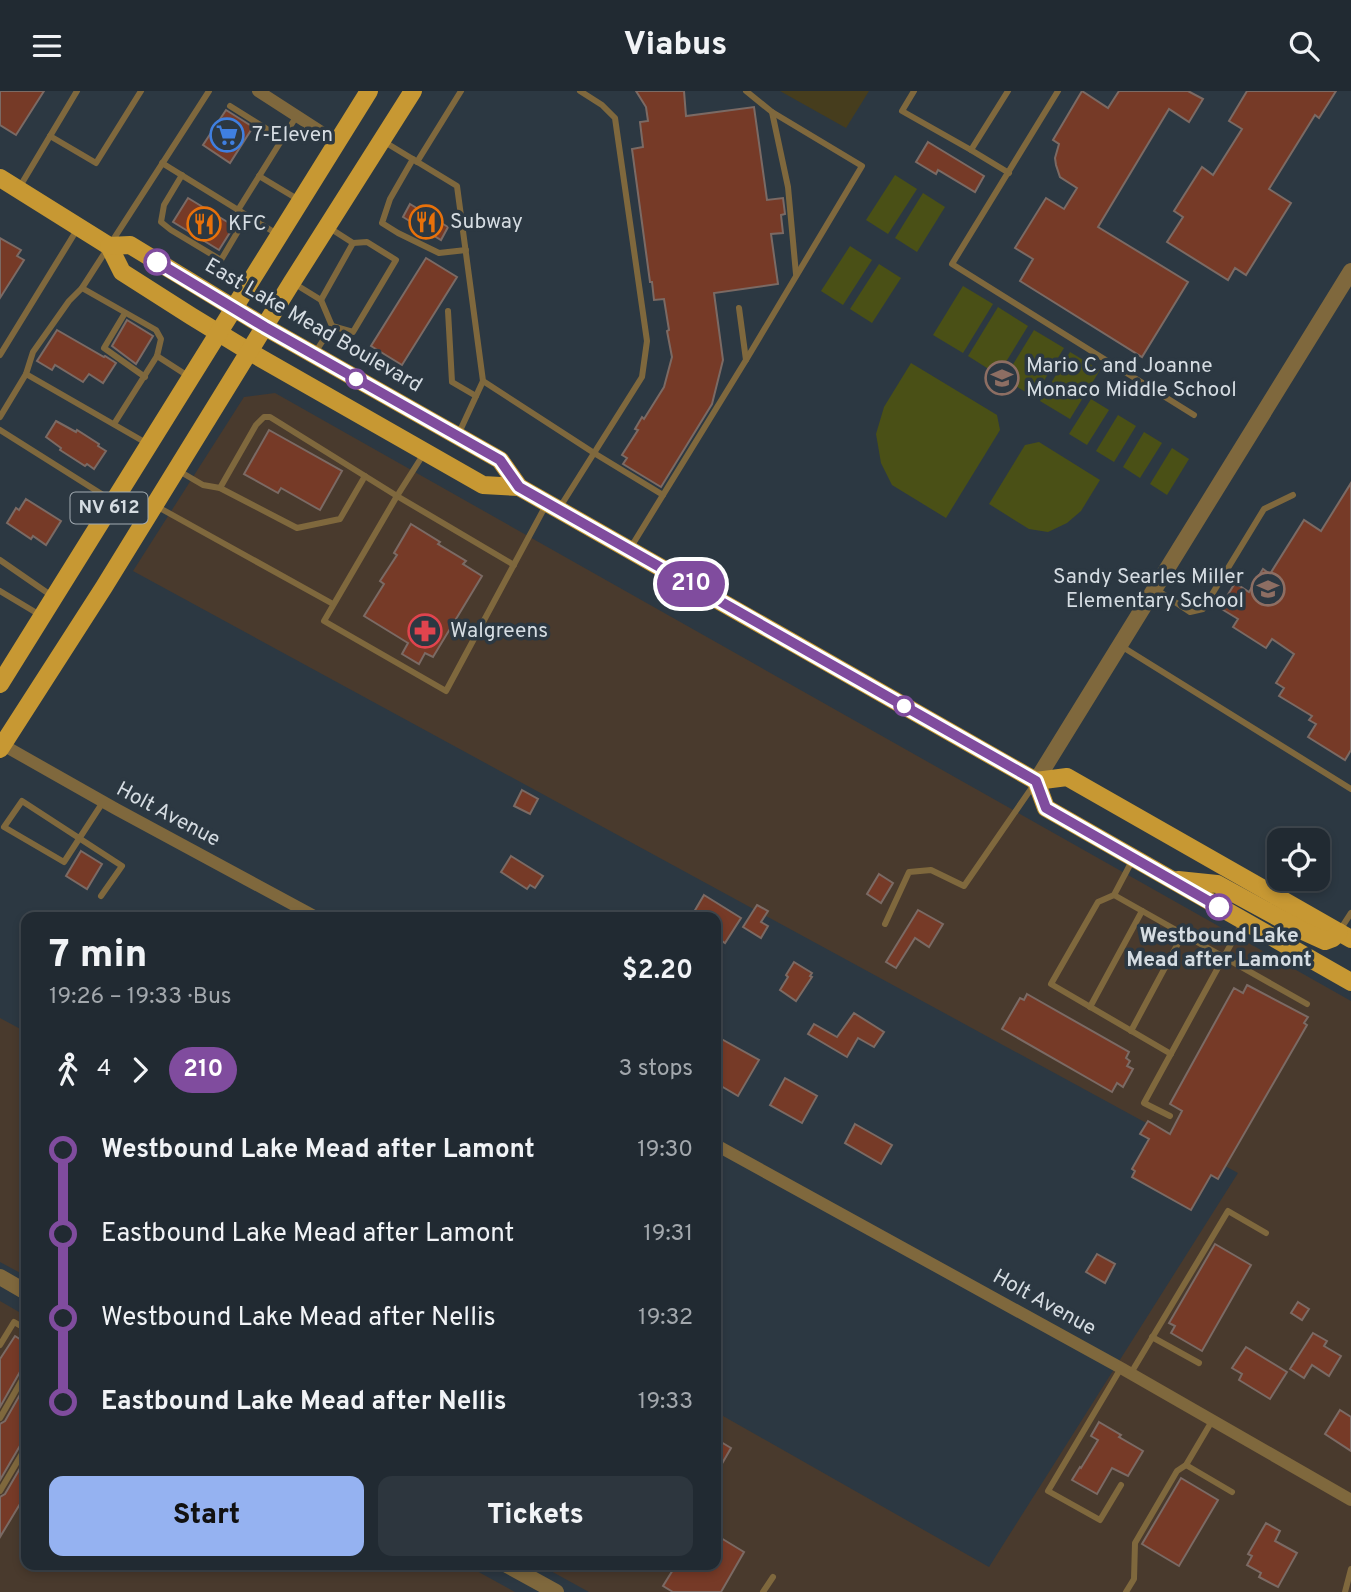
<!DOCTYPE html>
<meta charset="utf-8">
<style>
body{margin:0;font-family:Overpass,sans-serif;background:#2d363e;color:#f1f3f6;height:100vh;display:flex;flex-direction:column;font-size:26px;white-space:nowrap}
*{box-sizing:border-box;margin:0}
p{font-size:23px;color:#a2a7ac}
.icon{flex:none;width:38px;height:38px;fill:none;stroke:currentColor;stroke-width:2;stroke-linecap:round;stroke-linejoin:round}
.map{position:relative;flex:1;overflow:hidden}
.details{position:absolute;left:21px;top:821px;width:700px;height:658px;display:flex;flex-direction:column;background:#212a32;border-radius:14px;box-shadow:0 4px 10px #0003,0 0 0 2px #3e464d}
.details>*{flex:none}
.badge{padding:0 14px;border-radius:23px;font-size:24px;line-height:46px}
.controls{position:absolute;left:1267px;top:737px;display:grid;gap:14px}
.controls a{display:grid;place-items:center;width:63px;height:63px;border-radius:14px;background:#212a32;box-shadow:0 4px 10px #0003,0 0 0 2px #3e464d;font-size:35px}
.map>.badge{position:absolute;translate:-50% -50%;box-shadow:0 0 0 4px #fff}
.legs{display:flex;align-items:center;gap:10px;height:77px;padding:0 28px;font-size:23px}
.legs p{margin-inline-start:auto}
.headline{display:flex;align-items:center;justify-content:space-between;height:119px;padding:0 28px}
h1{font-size:38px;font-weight:800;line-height:52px}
.primary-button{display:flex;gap:14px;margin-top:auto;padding:14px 28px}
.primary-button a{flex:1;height:80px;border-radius:14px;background:#95b2f1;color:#111;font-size:28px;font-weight:800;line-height:80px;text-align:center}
.primary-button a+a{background:#2d363e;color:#f1f3f6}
ul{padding:0 28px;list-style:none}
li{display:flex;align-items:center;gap:24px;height:84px;font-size:26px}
li i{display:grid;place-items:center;width:10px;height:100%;margin:0 9px;background:currentColor}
li i::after{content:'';width:18px;height:18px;margin:-9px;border:5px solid;border-radius:50%;background:#212a32}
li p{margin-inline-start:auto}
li:first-child i{background:linear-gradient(#0000 50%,currentColor 0)}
li:last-child i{background:linear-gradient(currentColor 50%,#0000 0)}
header{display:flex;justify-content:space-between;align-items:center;height:91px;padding:0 28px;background:#212a32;font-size:32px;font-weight:800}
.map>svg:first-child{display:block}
.industrial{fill:#493a2d}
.green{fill:#4a5016}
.sand{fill:#463d1d}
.building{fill:#763a27;stroke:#7b6a64;stroke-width:2}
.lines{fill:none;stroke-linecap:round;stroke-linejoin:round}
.service{stroke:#7f683d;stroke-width:6}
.minor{stroke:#7f683d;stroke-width:12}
.tertiary{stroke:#7f683d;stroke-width:16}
.primary{stroke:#c79833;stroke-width:18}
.line-1-casing{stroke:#fff;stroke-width:16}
.line-1{stroke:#804c9e;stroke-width:10}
.stop-1-dot{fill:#fff;stroke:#804c9e;stroke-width:3.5}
.labels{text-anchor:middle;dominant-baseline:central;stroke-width:7;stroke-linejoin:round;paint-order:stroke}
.shield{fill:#2c3842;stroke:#a2abb2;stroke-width:2}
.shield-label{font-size:19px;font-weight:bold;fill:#d5dce2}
.poi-label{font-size:21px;fill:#d5dce2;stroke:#2c3842;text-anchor:start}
.street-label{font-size:21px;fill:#d5dce2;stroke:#2c3842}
.stop-label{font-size:21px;font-weight:bold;fill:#d5dce2;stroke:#2c3842}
</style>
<header><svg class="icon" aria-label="menu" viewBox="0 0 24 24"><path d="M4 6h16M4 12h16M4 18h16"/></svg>Viabus<svg class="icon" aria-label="search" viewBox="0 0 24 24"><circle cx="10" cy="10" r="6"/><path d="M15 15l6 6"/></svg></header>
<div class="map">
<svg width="1351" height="1501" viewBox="0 0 1351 1501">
<rect width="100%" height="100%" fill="#2c3842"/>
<g class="industrial">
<path d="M275 302 1351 910V1501H589L540 1474H716V1321L989 1476 1238 1082 133 480 244 306Z"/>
<path d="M0 927 26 941V1185L0 1171Z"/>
<path d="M0 1210 26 1225V1474H466L515 1501H0Z"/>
</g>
<g class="green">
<path d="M895 84 917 98 888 143 866 129Z"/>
<path d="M923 102 945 116 917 161 895 147Z"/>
<path d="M850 155 872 169 843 214 821 200Z"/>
<path d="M879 173 901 187 872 232 850 218Z"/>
<path d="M963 195 993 213 963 262 933 244Z"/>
<path d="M998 216 1028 235 998 284 968 265Z"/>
<path d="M1034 239 1064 257 1034 306 1004 288Z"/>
<path d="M1070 261 1100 279 1070 328 1040 310Z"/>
<path d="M911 272 997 324 1000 339 946 427 892 394 881 372 876 343 884 316Z"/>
<path d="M1091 308 1109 319 1087 354 1069 343Z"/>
<path d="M1118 324 1136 335 1114 371 1096 360Z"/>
<path d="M1144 341 1162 352 1140 387 1123 376Z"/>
<path d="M1039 351 1100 389 1081 420 1067 432 1048 441 1029 438 989 413 1025 354Z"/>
<path d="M1172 357 1189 368 1167 404 1150 393Z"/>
</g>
<path class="sand" d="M780 0H869L846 37Z"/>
<g class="building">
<path d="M0 0H44L16 44 0 34Z"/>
<path d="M636 0H684L686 25 754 16 767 109 783 107 785 123 781 124 783 142 771 143 778 193 714 202 723 269 712 313 661 396 623 373 627 367 622 364 638 339 635 338 642 326 644 328 664 296 672 266 667 240 669 239 664 208 654 209 652 191H650L632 58 643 56 640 31 648 30 646 16Z"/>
<path d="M1082 0 1108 17 1119 0H1188L1203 8 1189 31 1169 18 1098 136 1188 191 1142 266 1020 190 1033 168 1015 157 1046 107 1064 118 1077 97 1060 86 1056 74 1055 67 1059 53 1053 49Z"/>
<path d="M1247 0H1336L1319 27 1315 24 1269 98 1291 112 1246 184 1235 177 1228 189 1167 151 1183 126 1174 120 1202 76 1213 84 1242 38 1229 30Z"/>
<path d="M226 19 253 36 230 72 203 54Z"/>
<path d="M928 51 984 85 975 101 938 79 936 83 916 71Z"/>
<path d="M188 107 234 135 219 159 173 131Z"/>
<path d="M410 113 448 136 441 149 403 126Z"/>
<path d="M0 147 21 159 17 165 24 169 0 207Z"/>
<path d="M426 167 457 186 402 274 371 255Z"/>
<path d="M127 229 153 245 136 273 112 255Z"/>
<path d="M57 239 104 266 105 265 116 272 103 292 89 283 83 291 55 274 52 279 37 270Z"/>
<path d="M56 330 76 341 77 339 99 353 98 355 106 360 94 378 87 373 85 375 60 359 61 357 46 346Z"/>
<path d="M269 339 342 380 320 419 281 397 278 402 244 383Z"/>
<path d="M1351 392V659L1345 669 1308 646 1316 633 1309 629 1312 625 1279 605 1284 597 1276 592 1294 563 1272 548 1266 557 1233 536 1238 528 1220 517 1235 492 1249 501 1263 478 1270 483 1304 429 1321 440Z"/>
<path d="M26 408 61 430 46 454 33 445 31 448 7 432 16 417 19 419Z"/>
<path d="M411 433 440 451 438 453 466 470 463 473 482 485 433 566 425 562 419 573 402 563 408 552 364 525 384 493 380 490 397 464 394 462Z"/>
<path d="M522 699 538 708 530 723 514 715Z"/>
<path d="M81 760 102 773 87 798 66 785Z"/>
<path d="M511 765 543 785 535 797 530 794 527 798 501 781Z"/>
<path d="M879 783 893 792 881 812 867 803Z"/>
<path d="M704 804 741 827 725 852 716 846V826H691Z"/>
<path d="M757 814 768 820 761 831 768 835 761 847 743 836Z"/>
<path d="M918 819 943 833 929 856 915 847 896 877 886 871Z"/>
<path d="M794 871 812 882 810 885 812 886 796 910 780 899 788 886 786 884Z"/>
<path d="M1247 894 1308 926 1304 932 1307 934 1218 1088 1211 1084 1191 1119 1132 1086 1135 1080 1132 1078 1149 1048 1140 1043 1148 1030 1170 1043 1182 1020 1170 1013 1234 897 1243 902Z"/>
<path d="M1027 903 1129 961 1126 967 1130 970 1127 975 1133 978 1123 996 1117 992 1112 1001 1002 938 1020 907 1024 909Z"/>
<path d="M854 922 884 941 874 956 858 947 847 966 808 943 814 933 837 946Z"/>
<path d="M716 945 759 969 738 1005 716 992Z"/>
<path d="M785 987 817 1005 802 1032 770 1014Z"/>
<path d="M855 1033 892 1054 881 1073 845 1052Z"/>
<path d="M1215 1153 1251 1174 1202 1260 1171 1242 1175 1235 1169 1232Z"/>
<path d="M1097 1163 1115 1173 1105 1192 1086 1181Z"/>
<path d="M1298 1211 1309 1218 1302 1229 1291 1222Z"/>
<path d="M1313 1242 1327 1250 1324 1255 1341 1265 1329 1285 1312 1274 1304 1287 1290 1278Z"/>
<path d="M15 1245 26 1252V1276L21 1279 0 1316V1268Z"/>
<path d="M1246 1256 1287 1281 1270 1308 1239 1289 1242 1283 1232 1277Z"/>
<path d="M26 1293V1350L21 1353 0 1389V1333L5 1330Z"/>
<path d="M1340 1319 1351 1326V1360L1325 1343Z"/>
<path d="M1099 1331 1121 1344 1119 1346 1143 1360 1128 1385 1112 1377 1097 1403 1072 1389 1080 1376 1081 1377 1098 1349 1091 1345Z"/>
<path d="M716 1348 731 1357 716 1383Z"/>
<path d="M26 1367V1403L0 1446V1406L5 1403Z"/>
<path d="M1181 1387 1218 1409 1179 1475 1142 1453Z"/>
<path d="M1266 1432 1280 1440 1275 1450 1297 1462 1278 1496 1259 1486 1261 1482 1247 1474 1252 1465 1248 1463Z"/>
<path d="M716 1444 744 1461 721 1501H673L663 1495 676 1474H716Z"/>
</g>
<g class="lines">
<g class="service">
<path d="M746 0 772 21 788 96 796 183"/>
<path d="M914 0 902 20 971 59 1008 0"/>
<path d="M1058 0 952 173 1194 324"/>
<path d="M230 15 283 48"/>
<path d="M50 45 96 72 141 0"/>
<path d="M383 50 457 95 483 290 458 344"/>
<path d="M971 59 1009 82"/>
<path d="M413 68 390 108 382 132 398 142 439 162 466 159"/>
<path d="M417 71 461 0"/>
<path d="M162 72 277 143"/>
<path d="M182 84 164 114 161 131 171 139 221 169 247 125"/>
<path d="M259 85 299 109"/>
<path d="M19 97 77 0"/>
<path d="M238 119 296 26"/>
<path d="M295 193 321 209 332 235 315 262"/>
<path d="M82 197 156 239 161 248 157 265 114 333"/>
<path d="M321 209 353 152 328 136"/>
<path d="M448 220 452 291 476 305"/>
<path d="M125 222 104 257 145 286"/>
<path d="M332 235 353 241 396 169 367 151 353 152"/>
<path d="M0 264 78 137"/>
<path d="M157 265 188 285"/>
<path d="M746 269 862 75 772 21"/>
<path d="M26 283 33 261 69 210 82 197 209 0"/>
<path d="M483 290 594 362 663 404 631 456"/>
<path d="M0 326 26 283 148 353"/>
<path d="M0 339 111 409"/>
<path d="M423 364 397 405 324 530 446 600 546 414"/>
<path d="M179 380 203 394 220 397 297 437 340 428 365 385"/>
<path d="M220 397 256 334 264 326H270L397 405 514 474"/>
<path d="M663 404 746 269 739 217"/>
<path d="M156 415 333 513"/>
<path d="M560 416 642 286 647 250 615 27 602 14 580 0"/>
<path d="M0 469 52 505"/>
<path d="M1157 499 1190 521 1203 518 1264 418 1293 404"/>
<path d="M0 500 40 524"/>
<path d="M1121 555 1351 698"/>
<path d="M1132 770 1114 804 1098 811 1051 893 1171 963"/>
<path d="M1114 804 1307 913"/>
<path d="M101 805 122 775 22 710 4 736 64 771 103 711"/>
<path d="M885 833 909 781 931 779 964 795 1033 695"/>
<path d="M1340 839 1351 822"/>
<path d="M1090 916 1142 820"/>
<path d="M1131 940 1183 843"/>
<path d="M1170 1025 1144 1012 1243 831"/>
<path d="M20 1195 26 1182"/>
<path d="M1152 1246 1199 1272"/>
<path d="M0 1254 14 1231 26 1238"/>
<path d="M1121 1277 1048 1400 1100 1429 1121 1394"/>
<path d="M1131 1282 1228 1120 1266 1142"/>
<path d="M0 1327 26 1282"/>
<path d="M1186 1374 1232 1401"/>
<path d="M0 1400 26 1356"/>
<path d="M763 1501 773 1486"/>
<path d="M1126 1501 1134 1488 1135 1452 1177 1380 1186 1374 1212 1330"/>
<path d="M1345 1501 1351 1478"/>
</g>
<g class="minor">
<path d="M258 0 337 51"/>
<path d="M3 654 116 718 316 826"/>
<path d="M716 1054 1121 1277 1351 1409"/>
</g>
<g class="tertiary">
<path d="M1036 690 1351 180"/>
<path d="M0 1186 26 1201"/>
<path d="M507 1474 556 1501"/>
</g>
<g class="primary">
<path d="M0 87 109 155 122 181 191 225 250 261 483 394 519 396"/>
<path d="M109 155 130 154 265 236 500 369 519 396 1036 690 1067 686 1351 848"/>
<path d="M0 593 369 0"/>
<path d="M0 658 104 496 292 191 413 0"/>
<path d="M1036 690 1046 717 1351 891"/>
<path d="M1178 789 1217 793 1303 840 1325 850 1333 847 1339 841"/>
</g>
</g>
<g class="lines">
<defs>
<path id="line-1" d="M157 171 265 236 500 369 519 396 1036 690 1046 717 1219 816"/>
</defs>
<use href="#line-1" class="line-1-casing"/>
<use href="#line-1" class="line-1"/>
</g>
<defs>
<symbol id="supermarket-ring" viewBox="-11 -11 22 22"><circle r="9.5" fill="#2c3842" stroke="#3f7fe0" stroke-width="1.5"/><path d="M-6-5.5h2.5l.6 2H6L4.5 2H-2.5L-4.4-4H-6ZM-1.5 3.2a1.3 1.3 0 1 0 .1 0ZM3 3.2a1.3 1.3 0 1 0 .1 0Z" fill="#3f7fe0"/></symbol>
<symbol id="restaurant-ring" viewBox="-11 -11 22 22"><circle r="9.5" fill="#2c3842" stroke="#e8710a" stroke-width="1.5"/><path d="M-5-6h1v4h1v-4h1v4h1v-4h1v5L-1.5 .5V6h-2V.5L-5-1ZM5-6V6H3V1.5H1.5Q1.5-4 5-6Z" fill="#e8710a"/></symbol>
<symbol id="school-ring" viewBox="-11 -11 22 22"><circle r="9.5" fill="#2c3842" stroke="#8d6e63" stroke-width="1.5"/><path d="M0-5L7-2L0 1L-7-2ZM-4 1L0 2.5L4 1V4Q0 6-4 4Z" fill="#8d6e63"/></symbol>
<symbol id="pharmacy-ring" viewBox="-11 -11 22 22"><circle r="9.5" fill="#2c3842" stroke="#e0444e" stroke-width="1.5"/><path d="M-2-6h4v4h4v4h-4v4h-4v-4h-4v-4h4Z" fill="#e0444e"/></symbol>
</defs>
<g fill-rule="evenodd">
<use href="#supermarket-ring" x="208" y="25" width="38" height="38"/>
<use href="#restaurant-ring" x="407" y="112" width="38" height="38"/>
<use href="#restaurant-ring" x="185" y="114" width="38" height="38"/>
<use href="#school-ring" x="983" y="268" width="38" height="38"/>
<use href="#school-ring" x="1249" y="479" width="38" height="38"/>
<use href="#pharmacy-ring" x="406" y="521" width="38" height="38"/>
</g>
<g class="stop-1-dot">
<circle cx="157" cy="171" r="12"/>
<circle cx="356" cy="288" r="9"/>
<circle cx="904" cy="615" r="9"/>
<circle cx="1219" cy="816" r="12"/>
</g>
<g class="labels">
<rect class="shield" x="70.5" y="401.5" width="77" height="31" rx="5"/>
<g class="shield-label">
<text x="109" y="417">NV 612</text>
</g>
<g class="poi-label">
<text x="252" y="44">7-Eleven</text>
<text x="450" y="131">Subway</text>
<text x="228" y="133">KFC</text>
<text x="1026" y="275">Mario C and Joanne<tspan x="1026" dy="24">Monaco Middle School</tspan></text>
<text x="1244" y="486" text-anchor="end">Sandy Searles Miller<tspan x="1244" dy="24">Elementary School</tspan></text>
<text x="450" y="540">Walgreens</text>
</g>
<g class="street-label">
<text transform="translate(313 235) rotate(30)">East Lake Mead Boulevard</text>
<text transform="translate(168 724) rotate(28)">Holt Avenue</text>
<text transform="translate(1044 1212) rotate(29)">Holt Avenue</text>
</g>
<g class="stop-label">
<text x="1219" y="845">Westbound Lake<tspan x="1219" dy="24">Mead after Lamont</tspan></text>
</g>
</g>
</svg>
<div class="controls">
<a><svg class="icon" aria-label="locate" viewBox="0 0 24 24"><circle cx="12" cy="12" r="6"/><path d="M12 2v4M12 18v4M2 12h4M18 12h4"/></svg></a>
</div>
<b class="badge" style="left:691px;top:493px;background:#804c9e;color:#fff">210</b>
<section class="details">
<div class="headline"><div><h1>7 min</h1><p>19:26 – 19:33 · Bus</p></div><b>$2.20</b></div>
<div class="legs"><svg class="icon" aria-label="walk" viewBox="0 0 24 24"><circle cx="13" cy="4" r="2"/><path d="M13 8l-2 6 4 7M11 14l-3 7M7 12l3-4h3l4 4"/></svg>4<svg class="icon" aria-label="forward" viewBox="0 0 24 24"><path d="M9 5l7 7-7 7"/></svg><b class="badge" style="background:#804c9e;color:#fff">210</b><p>3 stops</p></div>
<ul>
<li><i style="color:#804c9e"></i><b>Westbound Lake Mead after Lamont</b><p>19:30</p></li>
<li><i style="color:#804c9e"></i><span>Eastbound Lake Mead after Lamont</span><p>19:31</p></li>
<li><i style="color:#804c9e"></i><span>Westbound Lake Mead after Nellis</span><p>19:32</p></li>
<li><i style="color:#804c9e"></i><b>Eastbound Lake Mead after Nellis</b><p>19:33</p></li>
</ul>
<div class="primary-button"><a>Start</a><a>Tickets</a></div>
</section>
</div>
